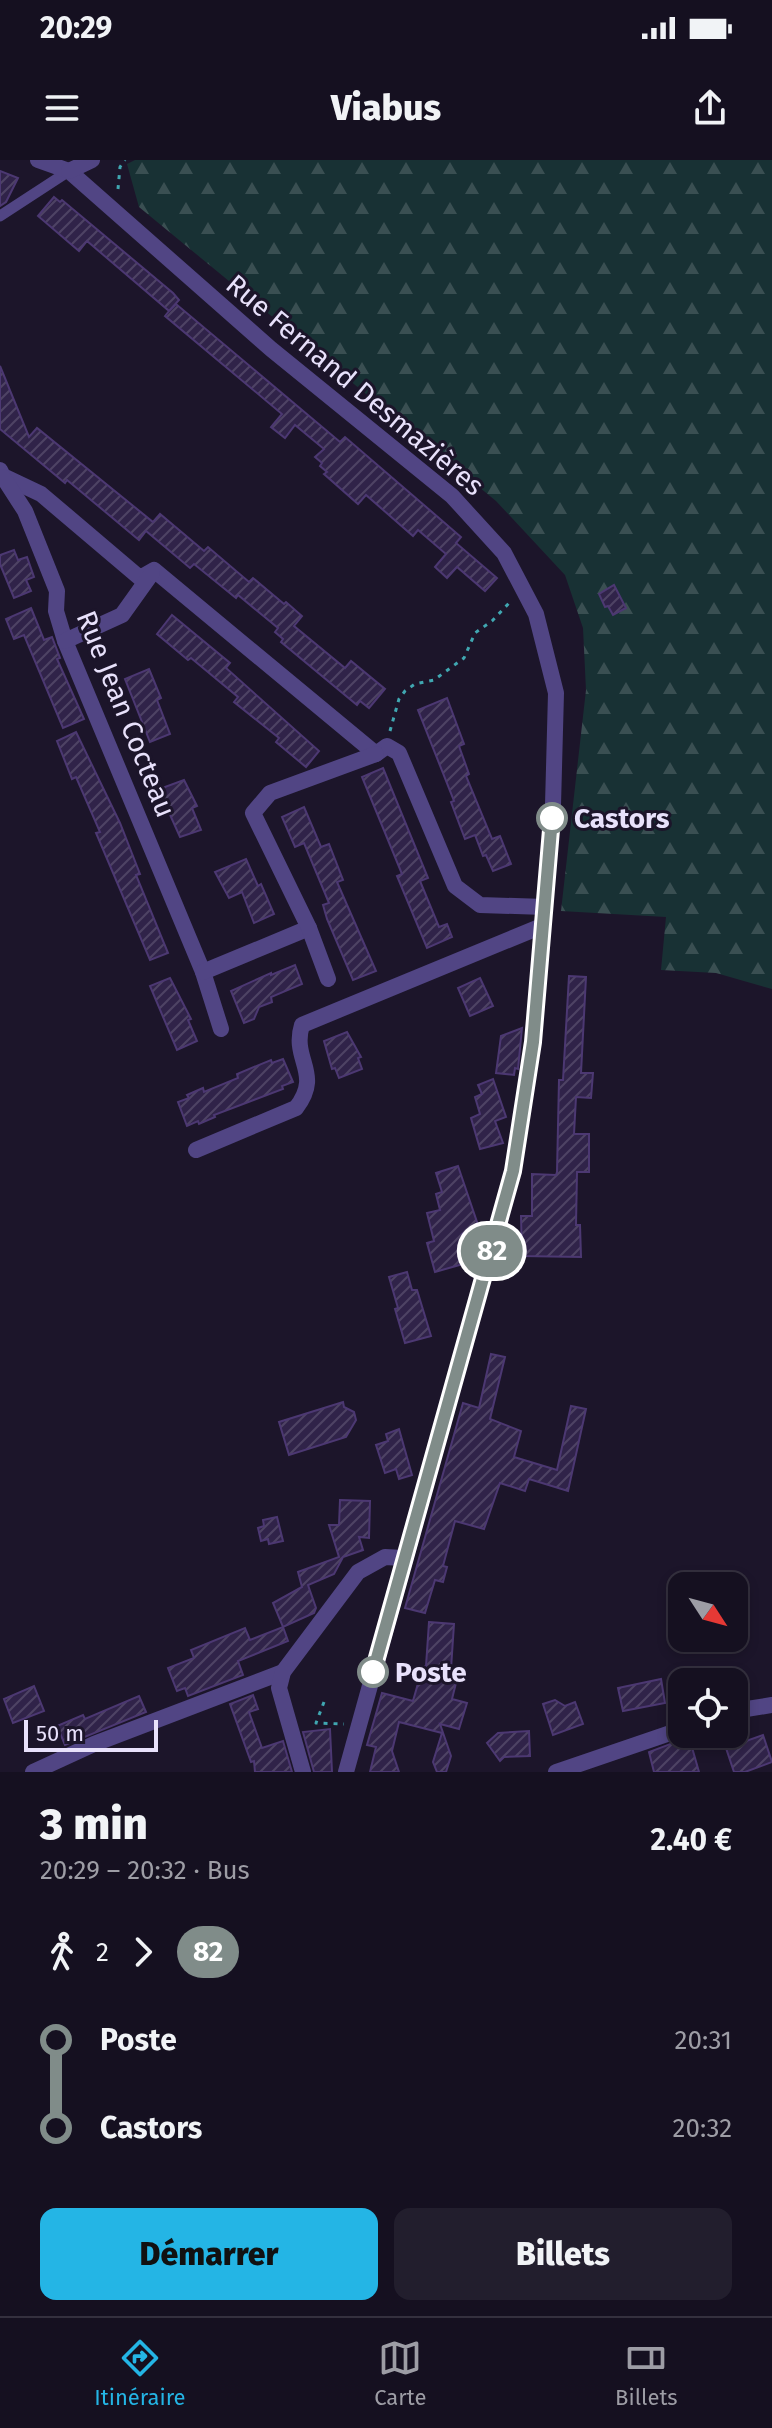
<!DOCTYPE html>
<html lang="fr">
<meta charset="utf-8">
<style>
body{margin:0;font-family:"Fira Sans",sans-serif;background:#221e2d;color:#f1f3f6;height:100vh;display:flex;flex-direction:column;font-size:30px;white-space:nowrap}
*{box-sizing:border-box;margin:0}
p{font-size:26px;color:#9d9da5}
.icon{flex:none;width:44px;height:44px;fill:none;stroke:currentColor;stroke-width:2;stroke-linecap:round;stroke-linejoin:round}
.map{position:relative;height:1612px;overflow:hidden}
.side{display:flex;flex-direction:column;background:#151020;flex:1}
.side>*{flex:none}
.badge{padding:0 16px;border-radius:26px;font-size:28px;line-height:52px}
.needle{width:52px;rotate:126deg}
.fabs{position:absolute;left:668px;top:1412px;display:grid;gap:16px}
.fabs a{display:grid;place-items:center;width:80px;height:80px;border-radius:16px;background:#151020;box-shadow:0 4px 12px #0003,0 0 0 2px #34303e;font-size:40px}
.scale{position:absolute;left:24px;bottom:20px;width:134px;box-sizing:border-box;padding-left:8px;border:4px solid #e8e1fb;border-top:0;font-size:22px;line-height:28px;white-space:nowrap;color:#e8e1fb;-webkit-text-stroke:6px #1c152a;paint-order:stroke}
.map>.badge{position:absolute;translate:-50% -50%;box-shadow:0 0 0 4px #fff}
.legs{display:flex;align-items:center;gap:12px;height:88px;padding:0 40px;font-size:26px}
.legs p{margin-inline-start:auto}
.overview{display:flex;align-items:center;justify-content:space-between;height:136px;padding:0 40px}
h1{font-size:44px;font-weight:800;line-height:60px}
.action{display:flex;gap:16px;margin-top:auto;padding:16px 40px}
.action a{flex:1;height:92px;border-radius:16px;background:#24b5e5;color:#111;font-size:32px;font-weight:800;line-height:92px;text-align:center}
.action a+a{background:#221e2d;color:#f1f3f6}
ul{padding:0 40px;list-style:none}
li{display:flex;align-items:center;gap:28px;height:88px;font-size:30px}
li i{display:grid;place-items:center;width:12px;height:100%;margin:0 10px;background:currentColor}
li i::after{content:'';width:20px;height:20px;margin:-10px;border:6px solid;border-radius:50%;background:#151020}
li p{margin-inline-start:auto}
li:first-child i{background:linear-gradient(#0000 50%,currentColor 0)}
li:last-child i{background:linear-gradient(currentColor 50%,#0000 0)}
.status{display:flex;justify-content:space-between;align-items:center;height:56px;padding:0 40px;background:#151020;direction:ltr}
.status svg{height:22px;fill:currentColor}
header{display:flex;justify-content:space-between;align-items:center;height:104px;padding:0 40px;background:#151020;font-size:36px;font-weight:800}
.tabs{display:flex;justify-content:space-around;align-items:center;height:112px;border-top:2px solid #34303e;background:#151020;font-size:22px;color:#9d9da5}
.tabs a{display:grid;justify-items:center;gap:4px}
.tabs .selected{color:#24b5e5}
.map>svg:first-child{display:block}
.forest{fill:url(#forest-firs)}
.building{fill:url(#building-hatch);stroke:#4c3872;stroke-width:2}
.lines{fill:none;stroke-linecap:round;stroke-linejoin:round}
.path{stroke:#40a7b1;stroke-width:3;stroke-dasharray:4 6;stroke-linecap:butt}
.service{stroke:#514584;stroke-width:11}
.minor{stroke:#514584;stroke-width:16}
.tertiary{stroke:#514584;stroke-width:16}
.line-1-casing{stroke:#fff;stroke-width:18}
.line-1{stroke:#808c89;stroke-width:12}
.stop-1-dot{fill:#fff;stroke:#808c89;stroke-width:4}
.labels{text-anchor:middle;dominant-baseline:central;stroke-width:6;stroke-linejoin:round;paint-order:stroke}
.street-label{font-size:28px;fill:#e8e1fb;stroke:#1c152a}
.stop-label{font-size:28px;font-weight:bold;fill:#e8e1fb;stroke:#1c152a;text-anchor:start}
</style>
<div class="status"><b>20:29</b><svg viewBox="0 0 49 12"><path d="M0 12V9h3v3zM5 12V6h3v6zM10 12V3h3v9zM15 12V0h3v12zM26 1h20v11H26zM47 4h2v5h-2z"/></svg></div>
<header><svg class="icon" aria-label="menu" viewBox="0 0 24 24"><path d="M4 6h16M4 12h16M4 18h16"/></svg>Viabus<svg class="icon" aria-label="share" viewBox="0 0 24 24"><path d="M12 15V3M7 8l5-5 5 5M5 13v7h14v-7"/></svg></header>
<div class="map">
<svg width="772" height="1612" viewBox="0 0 772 1612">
<defs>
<pattern id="forest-firs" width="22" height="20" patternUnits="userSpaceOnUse" patternTransform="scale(2)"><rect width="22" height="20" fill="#183134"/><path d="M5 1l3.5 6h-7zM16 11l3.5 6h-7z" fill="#3a4f52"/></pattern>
<pattern id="building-hatch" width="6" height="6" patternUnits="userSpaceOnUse" patternTransform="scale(2)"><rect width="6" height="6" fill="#302349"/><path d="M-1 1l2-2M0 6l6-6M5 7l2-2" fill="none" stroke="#4e4364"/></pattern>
</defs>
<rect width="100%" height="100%" fill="#1c152a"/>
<path class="forest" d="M135 0H772V829L716 813 661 810 666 757 561 751 586 530 583 468 565 415 496 341 139 47 127 4Z"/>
<g class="building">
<path d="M0 11 18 18 6 42 0 46Z"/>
<path d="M54 37 60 42 62 40 173 133 179 140 169 151 176 144 340 282 345 277 461 377 456 383 497 418 485 431 457 407 447 418 435 407 446 394 418 370 413 376 366 335 358 344 324 314 327 312 320 306 322 303 315 297 324 289 295 265 285 278 271 267 282 254 165 156 169 151 87 81 79 91 38 56Z"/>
<path d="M0 206 29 277 37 268 153 362 160 354 204 391 208 387 249 422 253 418 284 444 286 442 302 456 294 466 345 508 351 501 385 529 369 548 360 541 357 545 281 482 283 479 275 472 278 468 238 435 236 438 194 404 190 408 146 371 139 380 67 320 65 323 0 269Z"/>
<path d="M14 390 18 400 27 397 34 417 26 420 31 431 14 438 0 404V395Z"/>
<path d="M614 425 626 448 613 455 608 446 605 447 599 434Z"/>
<path d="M31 448 44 480 52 477 60 498 57 499 84 559 63 568 24 475 14 479 6 459Z"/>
<path d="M172 455 230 503 226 508 319 591 306 607 276 582 279 578 234 542 238 537 191 498 188 500 157 474Z"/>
<path d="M149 509 161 538 157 540 170 574 150 582 125 519Z"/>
<path d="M447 538 464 584 459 586 469 614 466 616 492 679 500 676 511 704 493 711 486 695 483 696 475 675 465 679 451 642 454 641 418 550Z"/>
<path d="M76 572 120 663 140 714 136 715 168 793 150 800 96 673 100 672 76 617 72 619 57 581Z"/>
<path d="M383 608 428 718 420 721 439 767 447 764 452 777 427 788 397 716 402 714 362 617Z"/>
<path d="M184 620 197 646 192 648 201 670 180 677 167 648 159 652 151 632Z"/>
<path d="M304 647 321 687 329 684 343 720 337 722 376 811 353 820 327 759 323 745 329 743 304 683 295 687 282 657Z"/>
<path d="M246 699 258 726 261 724 274 754 254 763 242 732 229 738 215 712Z"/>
<path d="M295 805 302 824 271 837 272 842 259 847 254 859 244 863 231 831 271 813V815Z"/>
<path d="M569 816 586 817 581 913H593L591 938 576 937 574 974H589V1012H577L576 1065H580L581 1097 522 1096 521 1056H532V1014L556 1015 557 1012 559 920H563Z"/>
<path d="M170 818 191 859 188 860 197 881 177 890 150 826Z"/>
<path d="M480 818 493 846 470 856 458 828Z"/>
<path d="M522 868 518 909 515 908 514 915 496 913 501 876Z"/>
<path d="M347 872 361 897 358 898 362 909 339 918 335 908 332 909 324 881Z"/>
<path d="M283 899 293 922 282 926 283 929 214 955 215 957 199 964 198 961 187 966 178 942 189 938 187 935 203 928 204 932 238 918 237 914 271 900 272 903Z"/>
<path d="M493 919 506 957 495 961 503 983 480 989 471 958 480 954 475 937 482 934 478 925Z"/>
<path d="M458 1006 479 1068 462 1074 470 1102 435 1112 427 1083 434 1081 427 1053 440 1050 436 1034 442 1032 436 1013Z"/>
<path d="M407 1112 412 1130H417L431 1176 405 1183 395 1149 398 1148 389 1117Z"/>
<path d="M491 1194 505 1197 490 1259 521 1271 514 1297 557 1310 571 1246 586 1249 568 1331 529 1319 525 1331 500 1323 484 1369 455 1361 443 1406 447 1407 443 1422 435 1420 425 1453 405 1448 463 1243 479 1248Z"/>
<path d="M343 1242 344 1247 354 1252 356 1260 346 1277 289 1295 279 1262Z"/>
<path d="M399 1269 412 1315 399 1319 396 1309 385 1313 376 1285 388 1281 386 1274Z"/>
<path d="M340 1340 370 1341 369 1378 359 1377 363 1390 343 1397 334 1414 308 1425 316 1448 314 1453 283 1467 273 1443 302 1427 298 1412 339 1397 329 1365H339Z"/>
<path d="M277 1357 283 1381 269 1384 268 1379 261 1381 258 1368 264 1366 263 1360Z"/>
<path d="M429 1462 454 1464 451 1509 459 1511 452 1539 467 1543 459 1569 440 1564 451 1596 446 1612H437L433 1602 442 1573 399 1562 392 1591 399 1612H370L376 1587 367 1585 382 1533 413 1541 423 1506H426Z"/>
<path d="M283 1467 288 1481 238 1501 243 1515 188 1536 185 1528 177 1531 168 1508 194 1498 191 1490 245 1468 250 1480Z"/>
<path d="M661 1519 665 1543 623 1551 618 1528Z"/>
<path d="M34 1526 44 1551 13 1563 4 1539Z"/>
<path d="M253 1535 258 1549 249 1552 262 1588 283 1581 292 1612H255L254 1601 251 1602 230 1544Z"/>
<path d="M139 1536 146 1552 65 1585 57 1566 83 1555 85 1559Z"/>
<path d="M555 1540 565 1546 575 1542 583 1564 553 1575 543 1544Z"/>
<path d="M330 1569 332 1612H314L303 1572Z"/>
<path d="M529 1571 530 1596 504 1597 500 1601 487 1583 498 1573Z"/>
<path d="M763 1575 772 1602 745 1612H734L726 1588Z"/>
<path d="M689 1577 699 1612H654L649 1592Z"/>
</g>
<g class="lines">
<g class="path">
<path d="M118 29 120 7 125 0"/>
<path d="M390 571 399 539 405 531 415 524 434 520 464 498 475 473 492 461 511 441"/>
<path d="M324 1542 316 1563 344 1564"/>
</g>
<path class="service" d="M0 56 69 11"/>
<g class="minor">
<path d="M0 310 3 316 41 334 140 418 154 410 376 594 387 586 399 593 455 726 480 745 545 747"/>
<path d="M3 317 25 351 57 431 56 451 65 481 203 812 221 869"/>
<path d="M65 481 122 455 152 413"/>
<path d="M203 812 309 768"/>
<path d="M328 819 309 768 253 653 270 633 376 594"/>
<path d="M196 990 296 948C323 913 291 900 302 865L542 766"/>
<path d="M734 1551 772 1545"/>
<path d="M33 1612 94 1584 283 1512"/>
<path d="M303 1612 279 1528 283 1512 358 1412 385 1397 403 1398"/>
<path d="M556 1612 682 1569"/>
</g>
<g class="tertiary">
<path d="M38 0 69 11 271 189 452 336 504 393 536 454 556 533 553 645 533 882 513 1011 346 1612"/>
<path d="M69 11 92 0"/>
</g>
</g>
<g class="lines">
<defs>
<path id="line-1" d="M373 1512 513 1011 533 882 552 658"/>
</defs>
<use href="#line-1" class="line-1-casing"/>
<use href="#line-1" class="line-1"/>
</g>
<g class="stop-1-dot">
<circle cx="552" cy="658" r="14"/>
<circle cx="373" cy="1512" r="14"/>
</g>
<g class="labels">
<g class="street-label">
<text transform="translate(355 225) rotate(40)">Rue Fernand Desmazières</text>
<text transform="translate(126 554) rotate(68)">Rue Jean Cocteau</text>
</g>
<g class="stop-label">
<text x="574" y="658">Castors</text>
<text x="395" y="1512">Poste</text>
</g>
</g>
</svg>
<div class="fabs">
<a><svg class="needle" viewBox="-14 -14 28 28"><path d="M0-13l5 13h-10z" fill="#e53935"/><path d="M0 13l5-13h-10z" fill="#9d9da5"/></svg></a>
<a><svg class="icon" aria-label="locate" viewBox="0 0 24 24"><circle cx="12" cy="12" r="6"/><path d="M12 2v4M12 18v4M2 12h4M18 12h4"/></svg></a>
</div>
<div class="scale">50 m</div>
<b class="badge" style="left:492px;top:1091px;background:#808c89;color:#fff">82</b>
</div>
<section class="side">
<div class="overview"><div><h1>3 min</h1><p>20:29 – 20:32 · Bus</p></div><b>2.40 €</b></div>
<div class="legs"><svg class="icon" aria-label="walk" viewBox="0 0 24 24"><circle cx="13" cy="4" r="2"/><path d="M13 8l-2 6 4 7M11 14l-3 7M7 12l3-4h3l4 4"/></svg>2<svg class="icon" aria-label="forward" viewBox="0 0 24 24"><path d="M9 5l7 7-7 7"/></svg><b class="badge" style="background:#808c89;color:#fff">82</b></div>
<ul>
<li><i style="color:#808c89"></i><b>Poste</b><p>20:31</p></li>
<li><i style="color:#808c89"></i><b>Castors</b><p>20:32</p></li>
</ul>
<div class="action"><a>Démarrer</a><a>Billets</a></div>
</section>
<nav class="tabs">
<a class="selected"><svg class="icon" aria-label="directions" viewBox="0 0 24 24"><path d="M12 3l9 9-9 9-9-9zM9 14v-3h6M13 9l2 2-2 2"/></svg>Itinéraire</a>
<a><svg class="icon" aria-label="map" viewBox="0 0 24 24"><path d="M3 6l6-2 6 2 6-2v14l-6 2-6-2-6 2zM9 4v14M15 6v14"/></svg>Carte</a>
<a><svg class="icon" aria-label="tickets" viewBox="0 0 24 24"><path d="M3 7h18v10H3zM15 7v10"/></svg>Billets</a>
</nav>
